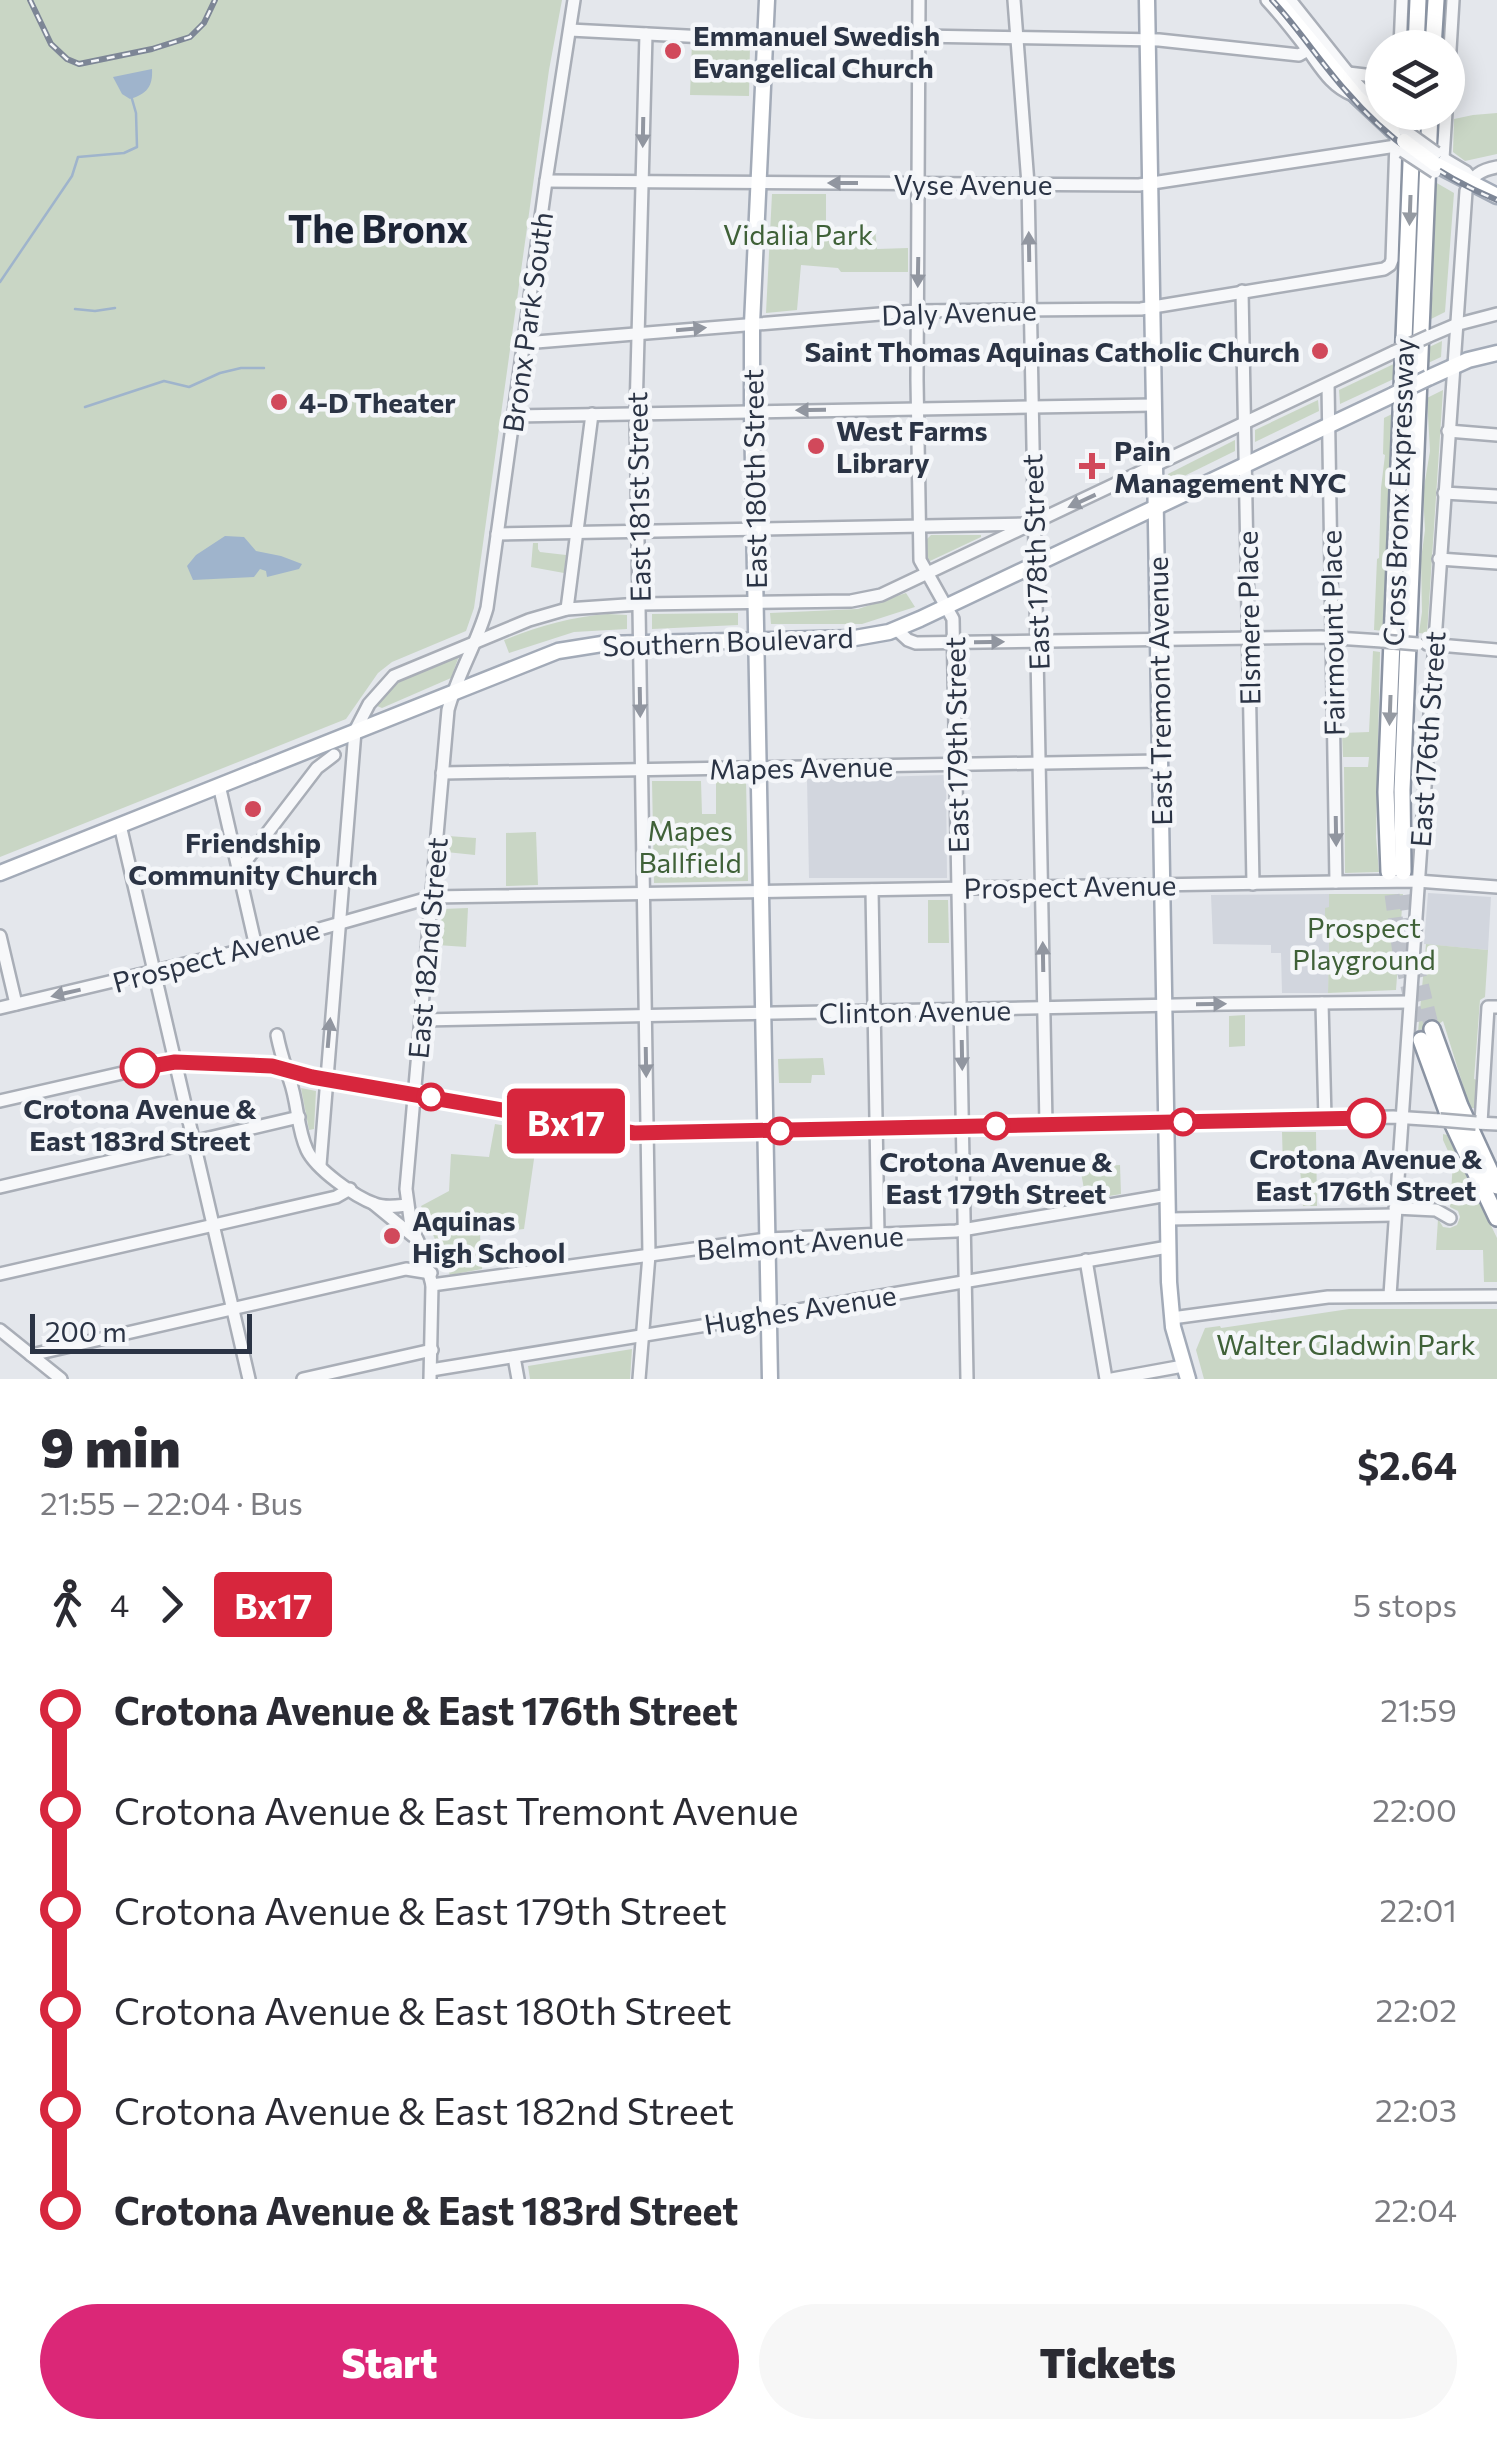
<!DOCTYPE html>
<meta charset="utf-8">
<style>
body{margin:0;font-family:Commissioner,sans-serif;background:#f7f7f7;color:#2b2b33;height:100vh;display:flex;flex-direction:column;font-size:38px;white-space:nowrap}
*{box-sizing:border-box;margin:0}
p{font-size:32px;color:#7c7c81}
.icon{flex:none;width:55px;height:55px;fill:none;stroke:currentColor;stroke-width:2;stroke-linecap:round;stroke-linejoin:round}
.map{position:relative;height:1379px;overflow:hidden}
.panel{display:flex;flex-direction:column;background:#fff;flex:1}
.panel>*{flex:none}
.badge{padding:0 20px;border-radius:8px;font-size:35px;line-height:65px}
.tools{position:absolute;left:1365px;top:30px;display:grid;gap:20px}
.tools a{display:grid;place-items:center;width:100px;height:100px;border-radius:50%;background:#fff;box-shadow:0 5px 25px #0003;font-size:50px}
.scale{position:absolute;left:30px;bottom:25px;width:222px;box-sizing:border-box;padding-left:10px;border:5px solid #2b3445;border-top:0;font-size:28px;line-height:35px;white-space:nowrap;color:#2b3445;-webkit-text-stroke:8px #f4f6f9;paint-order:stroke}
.map>.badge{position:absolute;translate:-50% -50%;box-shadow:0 0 0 5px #fff}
.legs{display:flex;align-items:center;gap:15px;height:110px;padding:0 40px;font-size:32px}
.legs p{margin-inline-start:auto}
.overview{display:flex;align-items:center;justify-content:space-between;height:170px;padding:0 40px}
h1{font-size:55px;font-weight:800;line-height:75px}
.cta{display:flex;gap:20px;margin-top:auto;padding:20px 40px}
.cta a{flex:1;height:115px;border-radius:60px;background:#db2777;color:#fff;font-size:40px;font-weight:800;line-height:115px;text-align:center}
.cta a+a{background:#f7f7f7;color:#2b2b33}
ul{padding:0 40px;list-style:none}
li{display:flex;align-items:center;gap:35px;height:100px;font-size:38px}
li i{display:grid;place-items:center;width:15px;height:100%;margin:0 12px;background:currentColor}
li i::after{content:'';width:25px;height:25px;margin:-12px;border:8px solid;border-radius:50%;background:#fff}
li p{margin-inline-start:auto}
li:first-child i{background:linear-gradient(#0000 50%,currentColor 0)}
li:last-child i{background:linear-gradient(currentColor 50%,#0000 0)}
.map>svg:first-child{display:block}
.built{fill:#d2d6de}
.green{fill:#c9d6c5}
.water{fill:#9fb4cc}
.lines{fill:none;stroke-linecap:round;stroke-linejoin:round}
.stream{stroke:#9fb4cc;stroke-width:2.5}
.highway-tunnel{stroke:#bfc3cb;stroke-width:15;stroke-dasharray:15 8;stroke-linecap:butt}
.minor-casing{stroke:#a9aeb7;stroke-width:16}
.major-casing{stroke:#a3abb8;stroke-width:19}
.highway-casing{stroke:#8b94a3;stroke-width:20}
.minor{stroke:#f7f8fa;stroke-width:11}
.major{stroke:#fff;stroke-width:14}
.highway{stroke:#fff;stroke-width:15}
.rail-casing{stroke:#7d8696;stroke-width:6}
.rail{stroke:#f4f6f9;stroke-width:2.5;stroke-dasharray:8;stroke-linecap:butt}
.minor-bridge-casing{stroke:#a9aeb7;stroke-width:16;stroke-linecap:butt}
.major-bridge-casing{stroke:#a3abb8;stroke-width:19;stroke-linecap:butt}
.minor-bridge{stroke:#f7f8fa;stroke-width:11}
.major-bridge{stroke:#fff;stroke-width:14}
.oneway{fill:#9196a0}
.oneway2{fill:#959aa2}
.line-1-casing{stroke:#fff;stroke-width:22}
.line-1{stroke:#d7263d;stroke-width:15}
.poi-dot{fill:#d1495b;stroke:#f4f6f9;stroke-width:4}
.stop-1-dot{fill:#fff;stroke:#d7263d;stroke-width:5}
.labels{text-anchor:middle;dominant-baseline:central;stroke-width:9;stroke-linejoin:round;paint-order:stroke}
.poi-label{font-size:28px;font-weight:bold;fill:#2b3445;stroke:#f4f6f9;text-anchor:start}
.street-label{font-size:28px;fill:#2b3445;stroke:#f4f6f9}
.park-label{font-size:28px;fill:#3f6138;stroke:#f4f6f9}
.stop-label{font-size:28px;font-weight:bold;fill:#2b3445;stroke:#f4f6f9}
.district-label{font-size:38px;font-weight:bold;fill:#1d2536;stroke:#f4f6f9}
</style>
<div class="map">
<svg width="1497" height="1379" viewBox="0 0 1497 1379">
<rect width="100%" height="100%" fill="#e4e7ec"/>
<g class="built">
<path d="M946 775 947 878H809L807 779Z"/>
<path d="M1428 893 1491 897 1488 950 1424 944Z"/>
<path d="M1329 894V908L1325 909V939H1329L1328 993H1282L1281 953H1271V945L1213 944 1211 895Z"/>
</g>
<g class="green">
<path d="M0 0H562L549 70 474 608 466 631 392 662 378 673 346 719 0 857Z"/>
<path d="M692 42 750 44 749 96 690 95Z"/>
<path d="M1497 113V154L1465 161 1453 152 1454 119 1473 115Z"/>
<path d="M1435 182 1454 193 1445 312 1429 320 1433 291Z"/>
<path d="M772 194H826V227L875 229 877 249 908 248V272H841L838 268 801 265 797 310 766 313Z"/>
<path d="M1442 341 1441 357 1340 404 1339 390Z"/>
<path d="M1443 390 1427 634 1419 633 1422 612 1421 559 1425 530 1423 493 1430 451 1427 398Z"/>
<path d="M1318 400 1319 411 1255 442V430Z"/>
<path d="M1392 414 1383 631 1374 630 1377 559 1379 558 1381 488 1385 455 1383 454 1384 418Z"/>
<path d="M1235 440V451L1170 483 1168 474Z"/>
<path d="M931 535H981V537L930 561 927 558V539Z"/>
<path d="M533 543H538V549L540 552 566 555 564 573 531 567Z"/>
<path d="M906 593 915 607 862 624H771L770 613 858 609Z"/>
<path d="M738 613V625L652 629V614Z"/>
<path d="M608 614 627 615V629L574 632 509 653 504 640C539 626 570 617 608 614Z"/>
<path d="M1373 651 1380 652 1376 837 1379 872 1345 873 1344 767H1368L1369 757H1343L1342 733 1369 732Z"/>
<path d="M459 656 451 678 382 708 377 706C393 676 429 668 459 656Z"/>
<path d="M716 778H746L748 881 654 883 652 781H701L702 814H716Z"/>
<path d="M536 832 538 885 506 886V833Z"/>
<path d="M448 836 476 838 475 855 446 852Z"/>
<path d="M1329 894H1403L1396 990 1328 993 1329 940 1325 939V908L1329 907Z"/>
<path d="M928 900H948L949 943H928Z"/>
<path d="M468 908 466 947 437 945 442 909Z"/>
<path d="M1426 944 1488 950 1485 997 1480 1000 1474 1079 1477 1080 1476 1108H1470L1443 1021 1424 1035 1416 1054Z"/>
<path d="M1245 1015V1046L1229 1047V1016Z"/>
<path d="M823 1058 825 1075H812L811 1083H779L778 1059Z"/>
<path d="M301 1088 316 1091 314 1129 309 1130Z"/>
<path d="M495 1124 538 1131 524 1229 480 1234 482 1269 450 1275 421 1206 449 1191 451 1154 489 1157Z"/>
<path d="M1282 1132H1316L1317 1206H1303L1300 1168 1283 1167Z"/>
<path d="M1443 1134 1447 1135 1497 1238V1282H1484L1483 1250H1436L1438 1219 1443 1227 1450 1228 1457 1225 1460 1217 1458 1211 1450 1207 1453 1162 1443 1140Z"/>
<path d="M1120 1165 1121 1194 1086 1200 1080 1167Z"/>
<path d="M1349 1309H1497V1379H1204L1196 1350 1205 1328 1220 1326 1221 1328Z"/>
<path d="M632 1349 630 1379H530L528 1366Z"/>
</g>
<g class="water">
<path d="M152 69C153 86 147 94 130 99L122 94 113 77Z"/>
<path d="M225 536 244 537 256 551 281 556 302 564 299 569 267 577 266 571 260 569 254 577 193 580 187 566 196 555Z"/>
</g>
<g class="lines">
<g class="stream">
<path d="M0 282 72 176 78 157 124 153 137 147 136 113 132 99"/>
<path d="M75 309 95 311 115 308"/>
<path d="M85 407 164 381 189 387 220 373 241 368H264"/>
</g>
<g class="highway-tunnel">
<path d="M1389 872 1400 953 1421 1040"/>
<path d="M1403 872 1413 950 1432 1029"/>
</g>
<defs>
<g id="minor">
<path d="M919 0 917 380 920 560 953 619 967 1379"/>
<path d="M1014 0 1028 184 1046 1125"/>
<path d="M1267 0C1282 16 1295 33 1308 50 1322 69 1331 86 1353 95"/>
<path d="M1290 0 1356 83 1382 111"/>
<path d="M570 30 765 40"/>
<path d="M919 36 1159 40 1299 55 1315 46"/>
<path d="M1400 48 1402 0"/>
<path d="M1348 73 1382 77"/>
<path d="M1448 83 1453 0"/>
<path d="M1439 156 1466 172 1472 179"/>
<path d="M1443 158 1446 112"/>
<path d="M546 181 1139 185 1396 146"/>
<path d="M1242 291 1253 884"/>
<path d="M1429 336 1455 325 1497 314"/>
<path d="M524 343 917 311 1141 309 1384 269 1390 265 1392 260 1397 112"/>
<path d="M1328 384 1336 882"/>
<path d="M514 416 1154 405"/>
<path d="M1448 431 1497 435"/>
<path d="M1444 493 1497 496"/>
<path d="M497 534 1028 524"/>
<path d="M1439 559 1497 563"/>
<path d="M567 609 592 414"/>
<path d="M896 629 908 640 916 643 1321 637 1382 641"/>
<path d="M1427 644 1497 650"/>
<path d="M442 773 1160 761"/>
<path d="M219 785 256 947"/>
<path d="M120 825 249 1379"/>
<path d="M239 870 317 768 334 755"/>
<path d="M872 890 878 1234"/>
<path d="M0 936 16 1004"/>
<path d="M1322 1003 1325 1119"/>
<path d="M0 1008 256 947 432 897 1336 882 1417 881 1497 887"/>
<path d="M421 1020 1226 1004 1409 1002"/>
<path d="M277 1035C280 1051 285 1066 290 1081 298 1103 297 1129 307 1150 316 1169 355 1197 375 1204 385 1208 396 1206 407 1205"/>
<path d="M0 1101 166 1063 272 1066 313 1077 634 1133 1393 1117 1440 1120"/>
<path d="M1476 1123 1497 1124"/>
<path d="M1481 1123 1488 1007H1497"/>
<path d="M320 1165 355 731 369 704 394 676 529 620 567 609 640 604 851 601 881 595 1394 352"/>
<path d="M0 1187 299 1117"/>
<path d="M374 1204 413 1236"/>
<path d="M1395 1208 1436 1210 1450 1218"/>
<path d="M1168 1219 1395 1215"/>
<path d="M1086 1260 1106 1379"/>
<path d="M0 1274 336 1197 350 1189"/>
<path d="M432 1285 767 1239 956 1231 1168 1195"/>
<path d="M1390 1295 1466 191C1472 175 1481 170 1497 167"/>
<path d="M1172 1318 1328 1297 1497 1296"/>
<path d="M0 1330 61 1379"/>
<path d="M31 1355 406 1269 431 1273"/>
<path d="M514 1357 518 1379"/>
<path d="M431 1370 781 1313 1168 1247"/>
<path d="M303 1379 432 1350"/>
<path d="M430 1379 432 1285 424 1254 411 1226 406 1189 448 710C457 675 477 644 487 608L546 181 574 0"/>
<path d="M639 1379 649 1255 636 413 646 34"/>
<path d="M1112 1379 1183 1366"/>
</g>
<g id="major">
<path d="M767 0 752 324V411L770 1379"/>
<path d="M1147 0 1169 1282 1173 1327 1188 1379"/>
<path d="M1277 0 1356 96 1404 141"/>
<path d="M1435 164 1497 196"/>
<path d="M1428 378 1468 360 1497 353"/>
<path d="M0 873 558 651 602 644 855 638 889 632 920 619 1393 395"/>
</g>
<g id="highway">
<path d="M1416 48 1418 0"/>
<path d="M1433 48 1436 0"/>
<path d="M1389 872 1386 792 1413 112"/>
<path d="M1403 872 1402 790 1430 112"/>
<path d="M1432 1029 1460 1106 1497 1186"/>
<path d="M1421 1040 1448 1114 1497 1218"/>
</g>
</defs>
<use href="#minor" class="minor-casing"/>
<use href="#major" class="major-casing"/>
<use href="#highway" class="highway-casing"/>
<use href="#minor" class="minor"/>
<use href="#major" class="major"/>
<use href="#highway" class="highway"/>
<defs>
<g id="rail">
<path d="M30 0 51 44 67 59 79 64 152 49 190 37 204 23 215 0"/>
<path d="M1272 0C1299 29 1320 62 1346 91 1387 139 1439 176 1497 200"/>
</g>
</defs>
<use href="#rail" class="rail-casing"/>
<use href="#rail" class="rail"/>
<defs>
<g id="minor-bridge">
<path d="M1404 130 1436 153"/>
<path d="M1403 151 1435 172"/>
<path d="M1394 352 1429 336"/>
<path d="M1382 641 1418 644"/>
<path d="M1440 1120 1476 1123"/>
</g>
<g id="major-bridge">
<path d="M1404 141 1435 164"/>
<path d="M1393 395 1428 378"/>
</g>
</defs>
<use href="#minor-bridge" class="minor-bridge-casing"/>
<use href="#major-bridge" class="major-bridge-casing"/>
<use href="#minor-bridge" class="minor-bridge"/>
<use href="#major-bridge" class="major-bridge"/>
</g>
<defs><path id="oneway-solid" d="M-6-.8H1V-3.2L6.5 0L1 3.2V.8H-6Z" transform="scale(2.5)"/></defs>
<g class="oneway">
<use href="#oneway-solid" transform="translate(643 132) rotate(91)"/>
<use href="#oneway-solid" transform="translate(843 183) rotate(-180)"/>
<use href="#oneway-solid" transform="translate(1029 247) rotate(-91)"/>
<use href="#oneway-solid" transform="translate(918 272) rotate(91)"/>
<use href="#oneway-solid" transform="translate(691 329) rotate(-5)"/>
<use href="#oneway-solid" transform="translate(811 410) rotate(179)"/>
<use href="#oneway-solid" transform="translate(1082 501) rotate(155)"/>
<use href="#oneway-solid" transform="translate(989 642) rotate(-1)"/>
<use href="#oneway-solid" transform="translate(640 702) rotate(89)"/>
<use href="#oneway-solid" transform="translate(1336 831) rotate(89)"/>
<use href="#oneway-solid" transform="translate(1043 957) rotate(-91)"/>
<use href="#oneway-solid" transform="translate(66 993) rotate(167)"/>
<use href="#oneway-solid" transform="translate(1211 1004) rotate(-1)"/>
<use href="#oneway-solid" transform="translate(329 1033) rotate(-85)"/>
<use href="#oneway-solid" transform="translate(962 1055) rotate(89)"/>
<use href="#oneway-solid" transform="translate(646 1062) rotate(89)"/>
</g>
<g class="oneway2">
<use href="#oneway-solid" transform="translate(1410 210) rotate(92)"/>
<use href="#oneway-solid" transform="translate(1390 710) rotate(92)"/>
</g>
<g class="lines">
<defs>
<path id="line-1" d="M140 1068 175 1062 272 1066 312 1077 634 1133 1366 1118"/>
</defs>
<use href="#line-1" class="line-1-casing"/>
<use href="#line-1" class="line-1"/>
</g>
<g class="poi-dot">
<circle cx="673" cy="51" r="10"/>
<circle cx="1320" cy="351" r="10"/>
<circle cx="279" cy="402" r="10"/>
<circle cx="816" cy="446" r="10"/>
<path d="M1087 451h10v10h10v10h-10v10h-10v-10h-10v-10h10z"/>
<circle cx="253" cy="809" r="10"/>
<circle cx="392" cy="1236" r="10"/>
</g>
<g class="stop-1-dot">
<circle cx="140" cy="1068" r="18"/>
<circle cx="431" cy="1097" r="12"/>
<circle cx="1366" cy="1118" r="18"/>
<circle cx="1183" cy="1122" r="12"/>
<circle cx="996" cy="1126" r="12"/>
<circle cx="780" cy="1131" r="12"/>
</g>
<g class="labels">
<g class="poi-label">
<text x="693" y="35">Emmanuel Swedish<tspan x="693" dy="32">Evangelical Church</tspan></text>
<text x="1300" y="351" text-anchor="end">Saint Thomas Aquinas Catholic Church</text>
<text x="299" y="402">4-D Theater</text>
<text x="836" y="430">West Farms<tspan x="836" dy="32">Library</tspan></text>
<text x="1114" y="450">Pain<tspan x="1114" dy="32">Management NYC</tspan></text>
<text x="253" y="842" text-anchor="middle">Friendship<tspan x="253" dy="32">Community Church</tspan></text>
<text x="412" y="1220">Aquinas<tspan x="412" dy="32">High School</tspan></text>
</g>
<g class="street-label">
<text x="973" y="184">Vyse Avenue</text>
<text transform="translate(959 312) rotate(-2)">Daly Avenue</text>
<text transform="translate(527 322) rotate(-82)">Bronx Park South</text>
<text transform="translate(754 479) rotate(-91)">East 180th Street</text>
<text transform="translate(1398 492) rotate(-88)">Cross Bronx Expressway</text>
<text transform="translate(638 497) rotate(-91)">East 181st Street</text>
<text transform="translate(1035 562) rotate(-92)">East 178th Street</text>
<text transform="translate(1248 618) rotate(-91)">Elsmere Place</text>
<text transform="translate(1332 633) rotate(-91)">Fairmount Place</text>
<text transform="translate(728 641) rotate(-2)">Southern Boulevard</text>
<text transform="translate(1159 691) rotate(-91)">East Tremont Avenue</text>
<text transform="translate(1427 739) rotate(-86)">East 176th Street</text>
<text transform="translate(956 745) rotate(-91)">East 179th Street</text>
<text transform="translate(801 767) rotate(-1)">Mapes Avenue</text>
<text transform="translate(1070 886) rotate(-1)">Prospect Avenue</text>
<text transform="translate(427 948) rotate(-85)">East 182nd Street</text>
<text transform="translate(216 955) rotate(-15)">Prospect Avenue</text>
<text transform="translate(915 1011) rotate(-1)">Clinton Avenue</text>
<text transform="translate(800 1242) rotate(-4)">Belmont Avenue</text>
<text transform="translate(800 1309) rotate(-9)">Hughes Avenue</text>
</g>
<g class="park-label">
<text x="798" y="234">Vidalia Park</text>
<text x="690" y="830">Mapes<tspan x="690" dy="32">Ballfield</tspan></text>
<text x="1364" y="927">Prospect<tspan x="1364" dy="32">Playground</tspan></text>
<text x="1346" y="1344">Walter Gladwin Park</text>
</g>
<g class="stop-label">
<text x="140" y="1108">Crotona Avenue &amp;<tspan x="140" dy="32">East 183rd Street</tspan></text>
<text x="1366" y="1158">Crotona Avenue &amp;<tspan x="1366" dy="32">East 176th Street</tspan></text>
<text x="996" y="1161">Crotona Avenue &amp;<tspan x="996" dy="32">East 179th Street</tspan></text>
</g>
<g class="district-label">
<text x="378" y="227">The Bronx</text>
</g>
</g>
</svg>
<div class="tools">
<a><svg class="icon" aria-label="layers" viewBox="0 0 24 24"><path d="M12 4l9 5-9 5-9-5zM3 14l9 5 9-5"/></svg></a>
</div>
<div class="scale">200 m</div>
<b class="badge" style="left:566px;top:1121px;background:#d7263d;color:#fff">Bx17</b>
</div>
<section class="panel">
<div class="overview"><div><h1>9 min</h1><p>21:55 – 22:04 · Bus</p></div><b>$2.64</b></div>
<div class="legs"><svg class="icon" aria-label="walk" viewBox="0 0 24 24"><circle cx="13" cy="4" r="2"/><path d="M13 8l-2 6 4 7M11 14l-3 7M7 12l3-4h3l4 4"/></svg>4<svg class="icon" aria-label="forward" viewBox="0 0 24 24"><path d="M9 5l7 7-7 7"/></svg><b class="badge" style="background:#d7263d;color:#fff">Bx17</b><p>5 stops</p></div>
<ul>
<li><i style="color:#d7263d"></i><b>Crotona Avenue &amp; East 176th Street</b><p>21:59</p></li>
<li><i style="color:#d7263d"></i><span>Crotona Avenue &amp; East Tremont Avenue</span><p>22:00</p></li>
<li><i style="color:#d7263d"></i><span>Crotona Avenue &amp; East 179th Street</span><p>22:01</p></li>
<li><i style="color:#d7263d"></i><span>Crotona Avenue &amp; East 180th Street</span><p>22:02</p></li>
<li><i style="color:#d7263d"></i><span>Crotona Avenue &amp; East 182nd Street</span><p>22:03</p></li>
<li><i style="color:#d7263d"></i><b>Crotona Avenue &amp; East 183rd Street</b><p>22:04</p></li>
</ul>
<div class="cta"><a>Start</a><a>Tickets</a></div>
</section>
